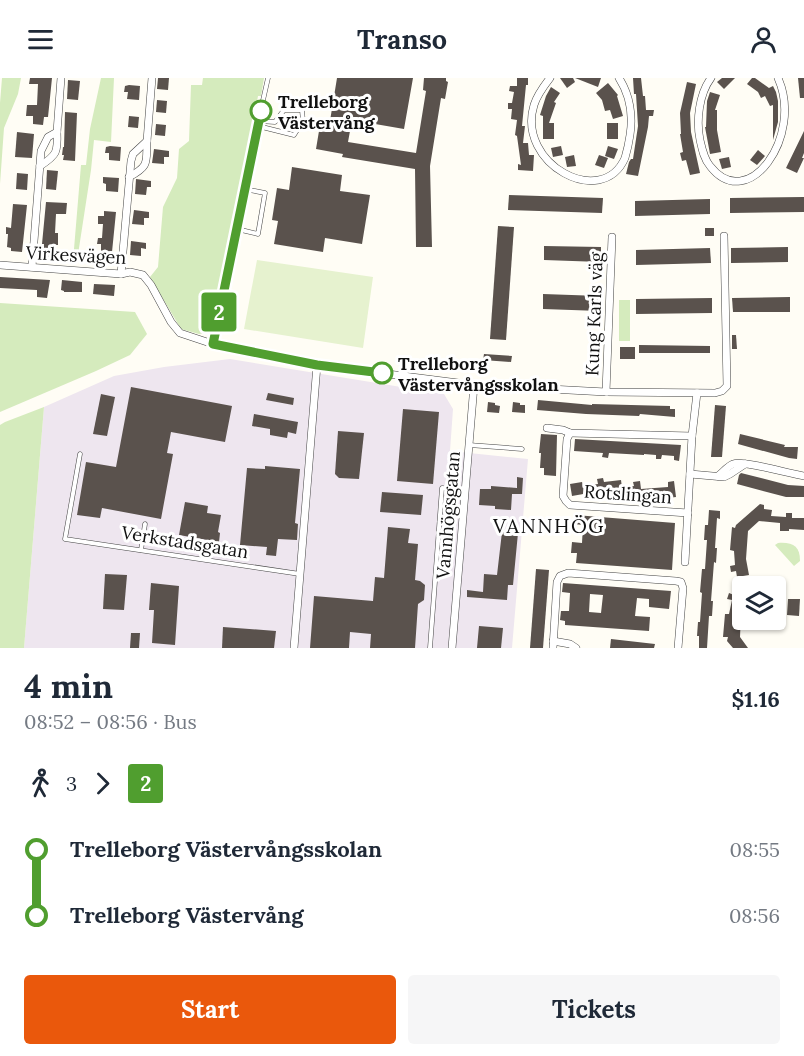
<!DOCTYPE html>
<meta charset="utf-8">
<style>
body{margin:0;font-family:Lora,serif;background:#f6f6f7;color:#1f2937;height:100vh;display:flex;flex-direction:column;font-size:22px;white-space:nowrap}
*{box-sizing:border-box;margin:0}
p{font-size:20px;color:#747a83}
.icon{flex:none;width:33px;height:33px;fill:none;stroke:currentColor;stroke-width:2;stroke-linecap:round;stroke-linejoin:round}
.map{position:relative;height:570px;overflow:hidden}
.details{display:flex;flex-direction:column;background:#fff;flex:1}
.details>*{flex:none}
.badge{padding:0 12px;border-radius:4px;font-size:21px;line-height:39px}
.tools{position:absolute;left:732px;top:498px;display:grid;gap:12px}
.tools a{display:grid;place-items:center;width:54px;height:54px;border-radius:6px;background:#fff;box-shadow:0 2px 4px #0004;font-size:30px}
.map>.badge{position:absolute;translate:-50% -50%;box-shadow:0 0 0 3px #fff}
.legs{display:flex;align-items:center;gap:9px;height:66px;padding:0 24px;font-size:20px}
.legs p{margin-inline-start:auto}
.headline{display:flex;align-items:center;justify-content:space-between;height:102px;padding:0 24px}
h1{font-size:33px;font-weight:700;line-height:45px}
.action{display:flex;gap:12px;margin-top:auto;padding:12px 24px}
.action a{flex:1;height:69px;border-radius:6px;background:#ea580c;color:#fff;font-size:24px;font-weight:700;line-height:69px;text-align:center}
.action a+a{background:#f6f6f7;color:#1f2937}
ul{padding:0 24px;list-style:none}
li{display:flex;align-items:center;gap:21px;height:66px;font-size:22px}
li i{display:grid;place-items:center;width:9px;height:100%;margin:0 8px;background:currentColor}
li i::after{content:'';width:15px;height:15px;margin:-8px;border:4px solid;border-radius:50%;background:#fff}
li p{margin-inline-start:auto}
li:first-child i{background:linear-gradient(#0000 50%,currentColor 0)}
li:last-child i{background:linear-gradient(currentColor 50%,#0000 0)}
header{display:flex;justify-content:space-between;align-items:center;height:78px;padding:0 24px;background:#fff;font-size:27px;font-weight:700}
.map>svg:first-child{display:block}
.industrial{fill:#eee6ef}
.green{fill:#d5ebbd}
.pitch{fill:#e6f2cf}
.building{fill:#5a524d;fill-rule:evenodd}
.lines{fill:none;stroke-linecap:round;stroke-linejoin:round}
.lane-casing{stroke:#444;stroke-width:5}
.street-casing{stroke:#444;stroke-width:8}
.lane{stroke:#fff;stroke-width:4}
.street{stroke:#fff;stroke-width:7}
.line-1-casing{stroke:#fff;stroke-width:14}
.line-1{stroke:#509e2f;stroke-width:9}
.stop-1-dot{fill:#fff;stroke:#509e2f;stroke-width:3}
.labels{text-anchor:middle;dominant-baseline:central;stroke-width:6;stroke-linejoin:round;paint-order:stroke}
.stop-label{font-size:18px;font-weight:bold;fill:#111;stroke:#fff;text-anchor:start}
.street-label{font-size:18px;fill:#111;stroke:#fff}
.neighbourhood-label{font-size:20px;letter-spacing:1.5px;fill:#111;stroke:#fff}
</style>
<header><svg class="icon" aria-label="menu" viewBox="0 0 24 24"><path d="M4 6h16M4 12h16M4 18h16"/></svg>Transo<svg class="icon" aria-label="person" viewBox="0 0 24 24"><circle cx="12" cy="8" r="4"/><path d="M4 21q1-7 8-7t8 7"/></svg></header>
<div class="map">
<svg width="804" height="570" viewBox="0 0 804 570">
<rect width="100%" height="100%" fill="#fffdf5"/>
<path class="industrial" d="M230 281 444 316 453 331 450 373 528 381 512 570H24L44 329 114 298 164 289Z"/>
<g class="green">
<path d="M2 0H21L18 16 4 50 0 106V25Z"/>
<path d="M101 0H114L111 64 94 62 91 92 77 183H73L81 87H86L90 51Z"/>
<path d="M203 0H264L261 18H258L255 34 257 35 211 246 205 255 199 256 181 251 150 199 158 189 163 129 177 100 179 71 189 63 191 7H202Z"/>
<rect x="619" y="222" width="11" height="41"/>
<path d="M0 225 135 234 147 256 130 277 96 293 0 334Z"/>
<path d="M44 329 24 570H0V347L5 344Z"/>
<path d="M778 465C793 464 800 468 800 483L794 488 775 467Z"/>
</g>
<path class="pitch" d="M257 182 373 199 363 270 244 251Z"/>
<g class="building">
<path d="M30 0H52L48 39H44L43 47 33 46V38H26L27 27H37L38 6H29Z"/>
<path d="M158 0H169L168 12 157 11Z"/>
<path d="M337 0H413L404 51 352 42 348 64 416 75 426 13 423 12 424 0H446V3L448 4 445 21 441 20 430 88 432 169H416L415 91 342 79 343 76 316 71 320 47 329 49Z"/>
<path d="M517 0H528V7H526L522 48H525L523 65H528L529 77H534L533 93 518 92V86L521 87 517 58 515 57 517 42 511 41 512 31H508V25H512L514 14 509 13 510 8H517Z"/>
<path d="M560 0H573L575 4 567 10Z"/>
<path d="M575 0H601L598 9Z"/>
<path d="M633 0H641L643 18H645L646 32H654L653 38H649L648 49 638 98 626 96 629 84 631 81H633L638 48 636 16H634Z"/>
<path d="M722 0H735L724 11 717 4Z"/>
<path d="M752 0H755L769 10 773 8 776 14 778 23V44L773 62V27L770 28 765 18 761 20 758 14 747 6Z"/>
<path d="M798 0H804V20H800Z"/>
<path d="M68 2 80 3 78 22 67 21Z"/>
<path d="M687 4 696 6 690 35 691 54 700 95 690 97 686 82 682 83 680 75 683 74 680 56H681L680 35Z"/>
<path d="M608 5 618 17 617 18 623 38 613 41 610 32 605 33 602 22 596 15Z"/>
<path d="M129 7 140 8 139 22 127 21 128 14H124L125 8Z"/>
<path d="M551 9 560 15 554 24 556 25 549 45H554V61H543V38L540 37 546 18Z"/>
<path d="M710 14 720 17 715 32H717V52L721 74 710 76 705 49H706L707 23Z"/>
<path d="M157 22 167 23 166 35 156 34Z"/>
<path d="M65 34 77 35 75 83 63 82 64 77H62L63 69H64Z"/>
<path d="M129 38 139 39 138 50 128 49Z"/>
<rect x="607" y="45" width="11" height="16"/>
<path d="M156 46 166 47 165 58 155 57Z"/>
<path d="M804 53V75L802 80H804L797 95 786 90Z"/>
<path d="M17 54 34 56 32 80 15 79Z"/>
<path d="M110 68 121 69 120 83 109 82V75H105L106 69Z"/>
<path d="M561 68 563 77 553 79 551 70Z"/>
<path d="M608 68 618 71 614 81 605 78Z"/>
<path d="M154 71 169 73V79H164V86L152 85Z"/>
<path d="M758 72 765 78 757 87 750 82Z"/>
<path d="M574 77 576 88 567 89 565 79Z"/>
<path d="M599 77 608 80 604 90 595 87Z"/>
<path d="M729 79 731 89 722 91 719 81Z"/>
<path d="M292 89 342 97 340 113 370 117 362 166 325 160 323 174 274 166 278 143 272 142 277 110 289 112Z"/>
<path d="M47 92 58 93 56 112 46 111Z"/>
<path d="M17 95 28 96 27 112 16 111Z"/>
<path d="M103 99 119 100 118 114 106 113V106L103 105Z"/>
<path d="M136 101 151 103V109H147L146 117 135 116Z"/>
<path d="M509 117 603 120 602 135 508 132Z"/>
<path d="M804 119V134L730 135V120Z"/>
<path d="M710 121V136L635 138V123Z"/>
<path d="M46 124 67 125 66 136H56L55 155H58V167H54V179L43 178 44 166H42Z"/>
<path d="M13 126 27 127 22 174 11 173V170L7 169 8 156H6V149L11 150Z"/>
<path d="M134 132 149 134V140H144V147L132 146Z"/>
<path d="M104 133 116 134 112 174 101 173V166H97L98 160H102L103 146H98V138H104Z"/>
<path d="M498 148 514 149 506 262 490 261Z"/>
<rect x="705" y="150" width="9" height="8"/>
<path d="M131 163 146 165V171L141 170V178L130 177Z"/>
<path d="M544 168 601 169V184L544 182Z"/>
<path d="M788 169V184L731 185V170Z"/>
<path d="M710 170 711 185 636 187V172Z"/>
<path d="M0 199 50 202 47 220 37 219V212L0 210Z"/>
<path d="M62 202 82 204V214H64V213L61 212Z"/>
<path d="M94 206 115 207 114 218 93 216Z"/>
<path d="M543 216 600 218V233L543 231Z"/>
<path d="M790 219V234H733L732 220Z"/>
<path d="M712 220V235L636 236V221Z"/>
<path d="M595 255H602L601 270H594Z"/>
<path d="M732 257H736L737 271H732Z"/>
<path d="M639 267 710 268V275H639Z"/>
<rect x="620" y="269" width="15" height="12"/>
<path d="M484 276 512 278 511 284 483 282Z"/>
<path d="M131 309 232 328 225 364 171 354 167 375 173 376 161 441 102 430 100 440 77 437 86 384 116 389Z"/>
<path d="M268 315 294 320 293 327 266 322Z"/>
<path d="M101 316 115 319 107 358 93 356Z"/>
<path d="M538 322 592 327V326L670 328V331H675V339L640 336 639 338 586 336 537 332Z"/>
<path d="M488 324 495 325V327L500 328 499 335 487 334Z"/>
<path d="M513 324 520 325V327H525V335L512 334Z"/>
<path d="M715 327 726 328 722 379H711Z"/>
<path d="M403 331 439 334 433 406 397 403Z"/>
<path d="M254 336 298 344 296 356 288 354 287 360 270 357V351L252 348Z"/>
<path d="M338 353 364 355 359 401 339 400 335 396Z"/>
<path d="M541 356 557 357 556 398 544 397V390H540L541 375H539Z"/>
<path d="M740 356 785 367 784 369H798L797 381 789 380 738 366Z"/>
<path d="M575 361 681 367 679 383 674 382V378L662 377 661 381H656V377L644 376V377L609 375 608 380 602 379 603 375 574 373Z"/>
<path d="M265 388 300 391 295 445 298 446 297 462 278 461 276 478 266 477 267 469 240 467 247 390 265 391Z"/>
<path d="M741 395 788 407 804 408V419H786L737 406 739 397Z"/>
<path d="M517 399 523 400 522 416H512L511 432 495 431V428L479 427 480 411H491V408L517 410Z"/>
<path d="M603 400 604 404 621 402 622 410 634 408 633 404 640 403 641 411 668 409V404L674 403 676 419 644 423 643 419 626 421V417L607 420V416L590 419 589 415 572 418 570 406 582 404 583 408 598 406 597 401Z"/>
<path d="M382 414 423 417 421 437 380 434Z"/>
<path d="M185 424 208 428 207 435 221 437 218 454 220 455 219 464 179 457Z"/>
<path d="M760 426 764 427V431L772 432 771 438 786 439V435H792V440H804V452L789 451V453H780V445L759 443 748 453 746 481 749 497 737 499 736 493 731 494 730 488 735 487 734 473 730 472 732 449 735 450 736 447Z"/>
<path d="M709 432 720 433V441L717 440 715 470H717L716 485 714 484 711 523H713L712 538H709L707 570H699V558H697L698 544H700L702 515 700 514 702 491H705L707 462H704L705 447H708Z"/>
<path d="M575 437 675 445 672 492 576 485 577 475H571L572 464 582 465 583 447 574 446Z"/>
<path d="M388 449 410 451 408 465 418 466 415 502 420 503 425 507 424 522 418 526 415 570H370L371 556 350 554 349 570H310L314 518 373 523 375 499 384 500Z"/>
<path d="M502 454 518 455 513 507H508L507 522 467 519V512L483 514 484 496 497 497Z"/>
<path d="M536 491 549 492 543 570H530Z"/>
<path d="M105 496 127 497 124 532 103 531Z"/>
<path d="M151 505 179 508 175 567 152 565 154 532H149Z"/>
<path d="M563 505 671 513 669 531 649 529V521L637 520 635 538 650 539 649 553 565 547V543L560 542 561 533H569L570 515 562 514ZM590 516 603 517 601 535 589 534Z"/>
<path d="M736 511 742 514 740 559 748 570H733L727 563 728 559H723L725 536H729L732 522 727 521 729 515 734 517Z"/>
<path d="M788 521H800L799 538 787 537Z"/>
<path d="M479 548 503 550 501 570H477Z"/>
<path d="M223 549 276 553 274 570H222Z"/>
<path d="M131 555H140L139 570H130Z"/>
<path d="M611 561 655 566 654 570H610Z"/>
</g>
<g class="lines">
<defs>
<g id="lane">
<path d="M259 40 268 0"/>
<path d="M258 48 294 57 303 43 302 32H284L275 44 259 43"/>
<path d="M237 151 258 156 265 115 244 111"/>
<path d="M469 367 522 371"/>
<path d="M80 376 65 461 300 496"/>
<path d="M141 472 145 446"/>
<path d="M430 570 442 410 464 412"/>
</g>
<g id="street">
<path d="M550 0C543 9 537 17 534 27 516 86 602 132 625 80 627 73 629 64 630 57 633 38 630 17 619 0"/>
<path d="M711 0C699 16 696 43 700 62 702 71 704 81 710 88 748 137 804 58 778 0"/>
<path d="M40 88C57 77 58 74 57 54"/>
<path d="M129 99C150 88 146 84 147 63"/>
<path d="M0 187 121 196 130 194 143 197 151 207 171 244 180 255 213 266 317 287 474 307 606 314 715 315 722 313 727 308 724 158"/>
<path d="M32 189 41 73 48 59 57 54 61 0"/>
<path d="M121 196 131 83 133 76 147 63 152 0"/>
<path d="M213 266 259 40"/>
<path d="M606 314 612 159"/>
<path d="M547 350 563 352 570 355 692 358"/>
<path d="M570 355 567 361 563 418 566 423 570 427 688 435"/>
<path d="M690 396 724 399 730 396 745 386"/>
<path d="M718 398C723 394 728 388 733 386 744 382 789 396 804 398"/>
<path d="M685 484 692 358 697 315"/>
<path d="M553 563 570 566 576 570"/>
<path d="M294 570 317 287"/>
<path d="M452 570 474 307"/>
<path d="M553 570 557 504 560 498 568 495 676 503 681 504 683 510 678 570"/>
</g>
</defs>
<use href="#lane" class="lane-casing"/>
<use href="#street" class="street-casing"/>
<use href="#lane" class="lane"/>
<use href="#street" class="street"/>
</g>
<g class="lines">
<defs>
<path id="line-1" d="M261 33 213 266 317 287 382 295"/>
</defs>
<use href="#line-1" class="line-1-casing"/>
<use href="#line-1" class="line-1"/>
</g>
<g class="stop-1-dot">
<circle cx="261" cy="33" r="10"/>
<circle cx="382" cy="295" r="10"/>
</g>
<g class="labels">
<g class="stop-label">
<text x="278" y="23">Trelleborg<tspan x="278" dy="21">Västervång</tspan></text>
<text x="398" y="285">Trelleborg<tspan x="398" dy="21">Västervångsskolan</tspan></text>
</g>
<g class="street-label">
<text transform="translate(76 177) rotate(3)">Virkesvägen</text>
<text transform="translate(594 236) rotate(-88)">Kung Karls väg</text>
<text transform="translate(628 416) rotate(4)">Rotslingan</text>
<text transform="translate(448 437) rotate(-85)">Vannhögsgatan</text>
<text transform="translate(185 464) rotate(9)">Verkstadsgatan</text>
</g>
<g class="neighbourhood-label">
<text x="549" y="447">VANNHÖG</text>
</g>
</g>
</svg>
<div class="tools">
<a><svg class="icon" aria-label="layers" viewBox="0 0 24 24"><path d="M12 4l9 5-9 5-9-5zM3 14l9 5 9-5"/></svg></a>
</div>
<b class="badge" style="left:219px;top:234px;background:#509e2f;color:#fff">2</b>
</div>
<section class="details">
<div class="headline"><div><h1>4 min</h1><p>08:52 – 08:56 · Bus</p></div><b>$1.16</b></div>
<div class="legs"><svg class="icon" aria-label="walk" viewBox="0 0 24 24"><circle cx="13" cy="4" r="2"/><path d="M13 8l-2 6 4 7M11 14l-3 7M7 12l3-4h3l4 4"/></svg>3<svg class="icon" aria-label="forward" viewBox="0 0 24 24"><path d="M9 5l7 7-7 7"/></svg><b class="badge" style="background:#509e2f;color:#fff">2</b></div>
<ul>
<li><i style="color:#509e2f"></i><b>Trelleborg Västervångsskolan</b><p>08:55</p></li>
<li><i style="color:#509e2f"></i><b>Trelleborg Västervång</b><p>08:56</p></li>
</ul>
<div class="action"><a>Start</a><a>Tickets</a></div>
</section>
